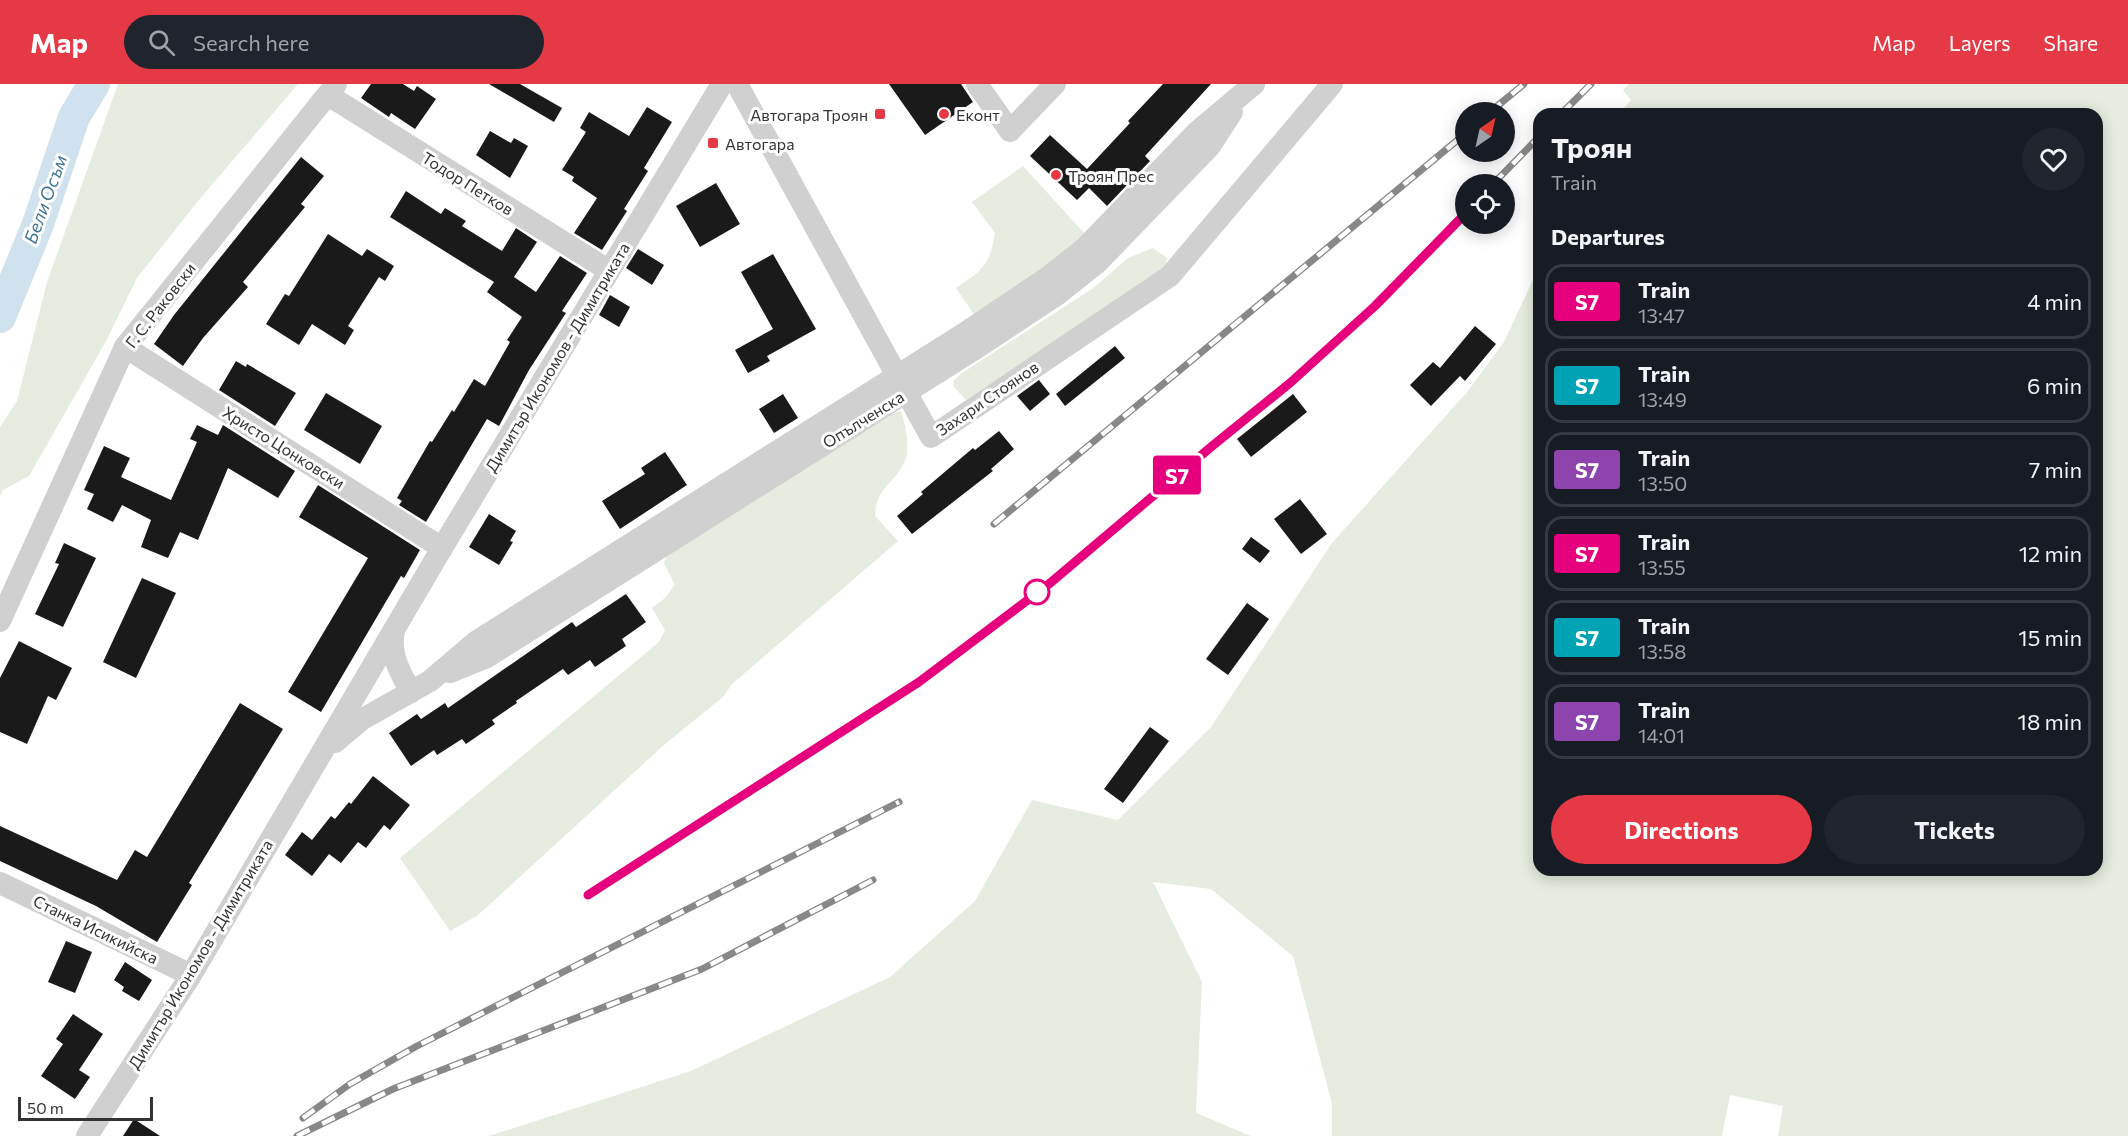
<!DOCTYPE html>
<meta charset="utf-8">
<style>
body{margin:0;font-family:Commissioner,sans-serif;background:#20242c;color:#f1f3f6;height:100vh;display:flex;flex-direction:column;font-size:22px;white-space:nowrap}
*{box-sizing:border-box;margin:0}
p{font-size:20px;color:#9ea1a6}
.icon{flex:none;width:33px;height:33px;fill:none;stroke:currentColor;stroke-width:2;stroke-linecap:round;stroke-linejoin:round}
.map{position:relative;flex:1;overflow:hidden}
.sheet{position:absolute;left:1533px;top:24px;width:570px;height:768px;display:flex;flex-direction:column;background:#171b24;border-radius:18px;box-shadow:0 3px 15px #0003}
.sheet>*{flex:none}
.badge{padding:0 12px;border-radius:4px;font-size:21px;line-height:39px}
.needle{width:39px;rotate:34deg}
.fabs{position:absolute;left:1455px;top:18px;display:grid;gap:12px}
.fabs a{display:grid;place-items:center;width:60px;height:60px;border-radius:50%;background:#171b24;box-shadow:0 3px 15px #0003;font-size:30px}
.scale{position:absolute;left:18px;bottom:15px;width:135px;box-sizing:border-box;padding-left:6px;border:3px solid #333;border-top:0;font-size:16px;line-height:21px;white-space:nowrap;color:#333;-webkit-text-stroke:4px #fff;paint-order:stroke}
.map>.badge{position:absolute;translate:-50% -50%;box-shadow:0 0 0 3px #fff}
h2{padding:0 18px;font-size:22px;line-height:54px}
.round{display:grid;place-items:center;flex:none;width:63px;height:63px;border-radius:32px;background:#20242c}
.head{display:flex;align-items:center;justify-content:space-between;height:102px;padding:0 18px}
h1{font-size:28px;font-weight:700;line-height:45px}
.action{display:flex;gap:12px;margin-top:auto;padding:12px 18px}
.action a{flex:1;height:69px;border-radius:36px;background:#e63946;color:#fff;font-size:24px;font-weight:700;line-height:69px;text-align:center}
.action a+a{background:#20242c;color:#f1f3f6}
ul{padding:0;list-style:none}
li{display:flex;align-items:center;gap:18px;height:75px;margin:0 12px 9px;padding:0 6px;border:3px solid #363941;border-radius:18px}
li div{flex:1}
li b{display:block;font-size:22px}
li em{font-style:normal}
li .badge{min-width:66px;font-weight:700;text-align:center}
header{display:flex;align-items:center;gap:36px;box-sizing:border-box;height:84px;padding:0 30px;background:#e63946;color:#fff}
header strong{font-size:28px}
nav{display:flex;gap:33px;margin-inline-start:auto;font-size:21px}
.search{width:420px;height:54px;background:#20242c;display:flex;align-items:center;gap:15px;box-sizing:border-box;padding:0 21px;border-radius:33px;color:#9ea1a6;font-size:22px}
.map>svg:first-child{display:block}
.green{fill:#e6ecdf}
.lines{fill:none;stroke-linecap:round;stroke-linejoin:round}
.river{stroke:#cfe2ee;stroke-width:32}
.building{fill:#1a1a1a}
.minor{stroke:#d0d0d0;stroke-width:22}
.rail-casing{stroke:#888;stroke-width:7}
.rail{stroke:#fff;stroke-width:4.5;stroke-dasharray:14;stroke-linecap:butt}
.minor-bridge{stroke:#d0d0d0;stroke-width:22}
.line-casing{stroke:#fff;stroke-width:14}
.line{stroke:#e6007e;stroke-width:9}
.poi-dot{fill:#e63946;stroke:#fff;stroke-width:2}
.stop-dot{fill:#fff;stroke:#e6007e;stroke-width:3}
.labels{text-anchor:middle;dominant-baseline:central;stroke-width:6;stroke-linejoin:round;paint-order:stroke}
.poi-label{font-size:16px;fill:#333;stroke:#fff;text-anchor:start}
.street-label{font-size:16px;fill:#333;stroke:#fff}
.water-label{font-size:18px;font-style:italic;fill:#3f7597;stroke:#fff}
</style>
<header>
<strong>Map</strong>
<div class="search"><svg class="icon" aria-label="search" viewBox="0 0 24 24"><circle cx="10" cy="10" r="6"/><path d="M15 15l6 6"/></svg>Search here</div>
<nav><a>Map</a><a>Layers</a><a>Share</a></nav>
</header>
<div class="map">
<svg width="2128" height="1052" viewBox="0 0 2128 1052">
<rect width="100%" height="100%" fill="#fff"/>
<g class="green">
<path d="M118 0H298L198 117 137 194 105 259 29 392 3 406 0 412V343L17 317 47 198Z"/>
<path d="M1629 0H2128V1052H1778L1783 1022 1730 1011 1722 1052H1332V1020L1293 872 1211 805 1153 798 1202 898 1196 1029 1251 1052H489L691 987 890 893 975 817 1032 716 1118 736 1211 643 1332 459 1468 307 1504 258 1539 183V786H2097V30H1619L1631 16 1623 6Z"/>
<path d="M1023 82 1086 151 1045 184 975 232 956 204C982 187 990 181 995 149L972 118Z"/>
<path d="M1153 164 1167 174 1164 189 966 316 954 303 953 297 962 289 1092 205 1128 174Z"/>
<path d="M901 327C906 343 912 368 902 383 889 403 876 406 875 432L898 457 732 600 723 613 665 660 477 832 450 847 400 774 659 558 665 546 652 524 665 514 675 501 664 479 667 472 793 386 877 335Z"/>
</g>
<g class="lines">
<path class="river" d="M0 233 38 140 74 33 94 0"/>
</g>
<g class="building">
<path d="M371 0H403L414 7 417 2 436 15 415 45 391 29 389 33 361 14Z"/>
<path d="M489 0H520L562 24 554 38Z"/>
<path d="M889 0H961L973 18 925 51Z"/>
<path d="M1163 0H1211L1145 72 1150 77 1107 122 1089 104 1077 116 1030 72 1050 51 1087 85 1130 39 1128 37Z"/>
<path d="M647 23 672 38 644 84 648 87 624 125 627 127 602 166 574 149 597 114 572 97 574 93 562 86 586 48 580 44 589 28 629 52Z"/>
<path d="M490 47 511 59 514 54 528 62 510 94 476 71Z"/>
<path d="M301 73 324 92 301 120 305 123 243 198 248 203 203 254 183 282 154 260 174 231Z"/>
<path d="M716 99 740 140 700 163 676 122Z"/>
<path d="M406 107 441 130 445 124 466 137 462 142 502 167 516 144 537 158 514 193 536 208 560 172 587 189 562 227 566 229 529 286 499 342 487 335 426 438 399 421 402 417 397 414 430 357 432 358 452 326 454 328 474 295 485 302 510 258 507 256 522 233 487 208 494 198 390 133Z"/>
<path d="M328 150 362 172 367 165 394 182 385 197 379 193 348 242 354 246 345 261 312 240 299 261 266 240 285 210 289 212Z"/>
<path d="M638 165 664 181 652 201 626 184Z"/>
<path d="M773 170 816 245 767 272 770 277 748 289 735 266 773 245 741 188Z"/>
<path d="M610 211 630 223 619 243 599 231Z"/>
<path d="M1475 242 1496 260 1465 297 1460 292 1431 322 1410 301 1433 278 1440 284Z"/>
<path d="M1115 262 1125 274 1065 322 1056 310Z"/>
<path d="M236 277 246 283 247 280 296 309 275 342 219 306Z"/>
<path d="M1039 296 1050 310 1030 327 1017 312Z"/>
<path d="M326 309 382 342 360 380 304 346Z"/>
<path d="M783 310 798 334 774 349 759 325Z"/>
<path d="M1293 310 1307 328 1251 373 1237 355Z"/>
<path d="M197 341 218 351 223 341 295 387 278 414 228 384 198 456 180 448 168 474 141 463 151 436 122 421 113 438 87 425 94 410 84 406 104 362 130 374 121 393 171 416 197 358 190 355Z"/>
<path d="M999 347 1014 365 991 385 993 387 912 450 897 432 923 410 921 408 973 364 975 366Z"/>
<path d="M665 368 687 401 620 445 602 417 645 390 641 384Z"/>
<path d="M318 401 420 466 404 494 401 492 321 628 288 608 368 474 299 433Z"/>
<path d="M1300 415 1327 450 1301 470 1274 435Z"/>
<path d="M489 430 516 447 510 457 513 458 499 481 469 463Z"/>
<path d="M1251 453 1270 467 1260 479 1242 465Z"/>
<path d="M64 459 96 474 63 543 35 530 59 480 55 479Z"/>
<path d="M142 494 176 509 136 594 103 578Z"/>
<path d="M626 510 646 538 622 555 626 562 595 583 590 576 568 591 563 585 516 617 517 619 492 636 495 640 466 660 462 655 437 671 434 666 411 682 389 649 417 630 421 635 445 619 448 624 572 538 576 543Z"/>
<path d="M1247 519 1269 535 1228 591 1206 575Z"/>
<path d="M19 557 72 584 56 616 48 612 27 660 0 648V594Z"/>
<path d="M240 619 283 645 189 799 192 801 157 858 96 822 0 777V742L117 796 135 766 147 773Z"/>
<path d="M1150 643 1169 657 1123 719 1104 705Z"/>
<path d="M373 692 410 721 390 746 384 741 366 764 358 758 341 779 329 770 312 792 285 771 302 748 312 756 331 732 335 735 349 718 351 720Z"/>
<path d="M66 857 92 868 75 909 48 898Z"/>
<path d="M125 878 152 896 139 917 122 907 124 903 114 896Z"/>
<path d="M73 930 103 950 79 986 90 993 75 1015 41 992 63 960 56 955Z"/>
<path d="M134 1035 160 1052H123Z"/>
</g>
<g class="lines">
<g class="minor">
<path d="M737 0 891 281"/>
<path d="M977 0 1010 47 1055 0"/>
<path d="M328 11 608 186"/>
<path d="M125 263 442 464"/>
<path d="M911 317 931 353 1170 192 1332 0"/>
<path d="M0 537 125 263 336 0"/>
<path d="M394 546C389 571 400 588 411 608"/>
<path d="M450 588 487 573 978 263 1058 210 1097 179 1210 62 1232 28"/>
<path d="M335 658 361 636 430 597 477 557 968 247 1047 194 1085 164 1197 48 1254 0"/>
<path d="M0 799 191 891"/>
<path d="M87 1052 191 891 442 464 722 0"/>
</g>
<defs>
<g id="rail">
<path d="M1490 28 1524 0"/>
<path d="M1561 30 1591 0"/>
<path d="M1493 100 1539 53"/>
<path d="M994 440 1466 49"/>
<path d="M588 811 919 598 1049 499 1211 363 1290 299 1375 222 1466 129"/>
<path d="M303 1034 350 1000 417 962 899 718"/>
<path d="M297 1052 393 1005 702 885 873 796"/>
</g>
</defs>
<use href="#rail" class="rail-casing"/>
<use href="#rail" class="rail"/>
<path class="minor-bridge" d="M891 281 911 317"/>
</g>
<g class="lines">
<defs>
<path id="line" d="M588 811 919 598 1049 500 1211 363 1290 299 1375 222 1466 129"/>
</defs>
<use href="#line" class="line-casing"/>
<use href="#line" class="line"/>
</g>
<g class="poi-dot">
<rect x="874" y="24" width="12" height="12" rx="3"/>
<circle cx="944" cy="30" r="6"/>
<rect x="707" y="53" width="12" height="12" rx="3"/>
<circle cx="1056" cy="91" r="6"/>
</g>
<circle class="stop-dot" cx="1037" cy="508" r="12"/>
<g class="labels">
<g class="poi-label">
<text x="868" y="30" text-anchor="end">Автогара Троян</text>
<text x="956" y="30">Еконт</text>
<text x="725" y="59">Автогара</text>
<text x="1068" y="91">Троян Прес</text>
</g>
<g class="street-label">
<text transform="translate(468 99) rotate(32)">Тодор Петков</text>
<text transform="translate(160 221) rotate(-52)">Г. С. Раковски</text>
<text transform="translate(557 273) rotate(-59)">Димитър Икономов - Димитриката</text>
<text transform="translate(987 314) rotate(-34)">Захари Стоянов</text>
<text transform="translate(863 335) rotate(-32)">Опълченска</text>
<text transform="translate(284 363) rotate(32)">Христо Цонковски</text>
<text transform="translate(96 845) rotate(26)">Станка Исикийска</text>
<text transform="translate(200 870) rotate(-59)">Димитър Икономов - Димитриката</text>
</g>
<g class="water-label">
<text transform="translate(45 115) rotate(-70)">Бели Осъм</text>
</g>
</g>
</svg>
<div class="fabs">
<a><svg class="needle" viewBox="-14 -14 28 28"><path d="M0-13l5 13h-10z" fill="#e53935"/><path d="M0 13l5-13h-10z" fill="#9ea1a6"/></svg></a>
<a><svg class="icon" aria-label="locate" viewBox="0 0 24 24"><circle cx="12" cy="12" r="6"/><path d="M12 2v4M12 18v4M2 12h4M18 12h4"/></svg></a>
</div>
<div class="scale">50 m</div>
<b class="badge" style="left:1177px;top:391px;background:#e6007e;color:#fff">S7</b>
<section class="sheet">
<div class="head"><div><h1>Троян</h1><p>Train</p></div><a class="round"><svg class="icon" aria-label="heart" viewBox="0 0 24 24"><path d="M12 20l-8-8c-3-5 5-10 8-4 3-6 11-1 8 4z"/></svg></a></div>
<h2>Departures</h2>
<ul>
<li><span class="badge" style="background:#e6007e;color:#fff">S7</span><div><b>Train</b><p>13:47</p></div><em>4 min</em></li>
<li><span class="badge" style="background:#00a3b4;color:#fff">S7</span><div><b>Train</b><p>13:49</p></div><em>6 min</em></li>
<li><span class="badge" style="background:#8e44ad;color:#fff">S7</span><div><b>Train</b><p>13:50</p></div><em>7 min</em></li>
<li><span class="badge" style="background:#e6007e;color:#fff">S7</span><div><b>Train</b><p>13:55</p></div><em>12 min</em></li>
<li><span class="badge" style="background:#00a3b4;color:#fff">S7</span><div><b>Train</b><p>13:58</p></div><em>15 min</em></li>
<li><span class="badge" style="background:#8e44ad;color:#fff">S7</span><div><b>Train</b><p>14:01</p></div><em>18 min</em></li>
</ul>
<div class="action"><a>Directions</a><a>Tickets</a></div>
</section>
</div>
